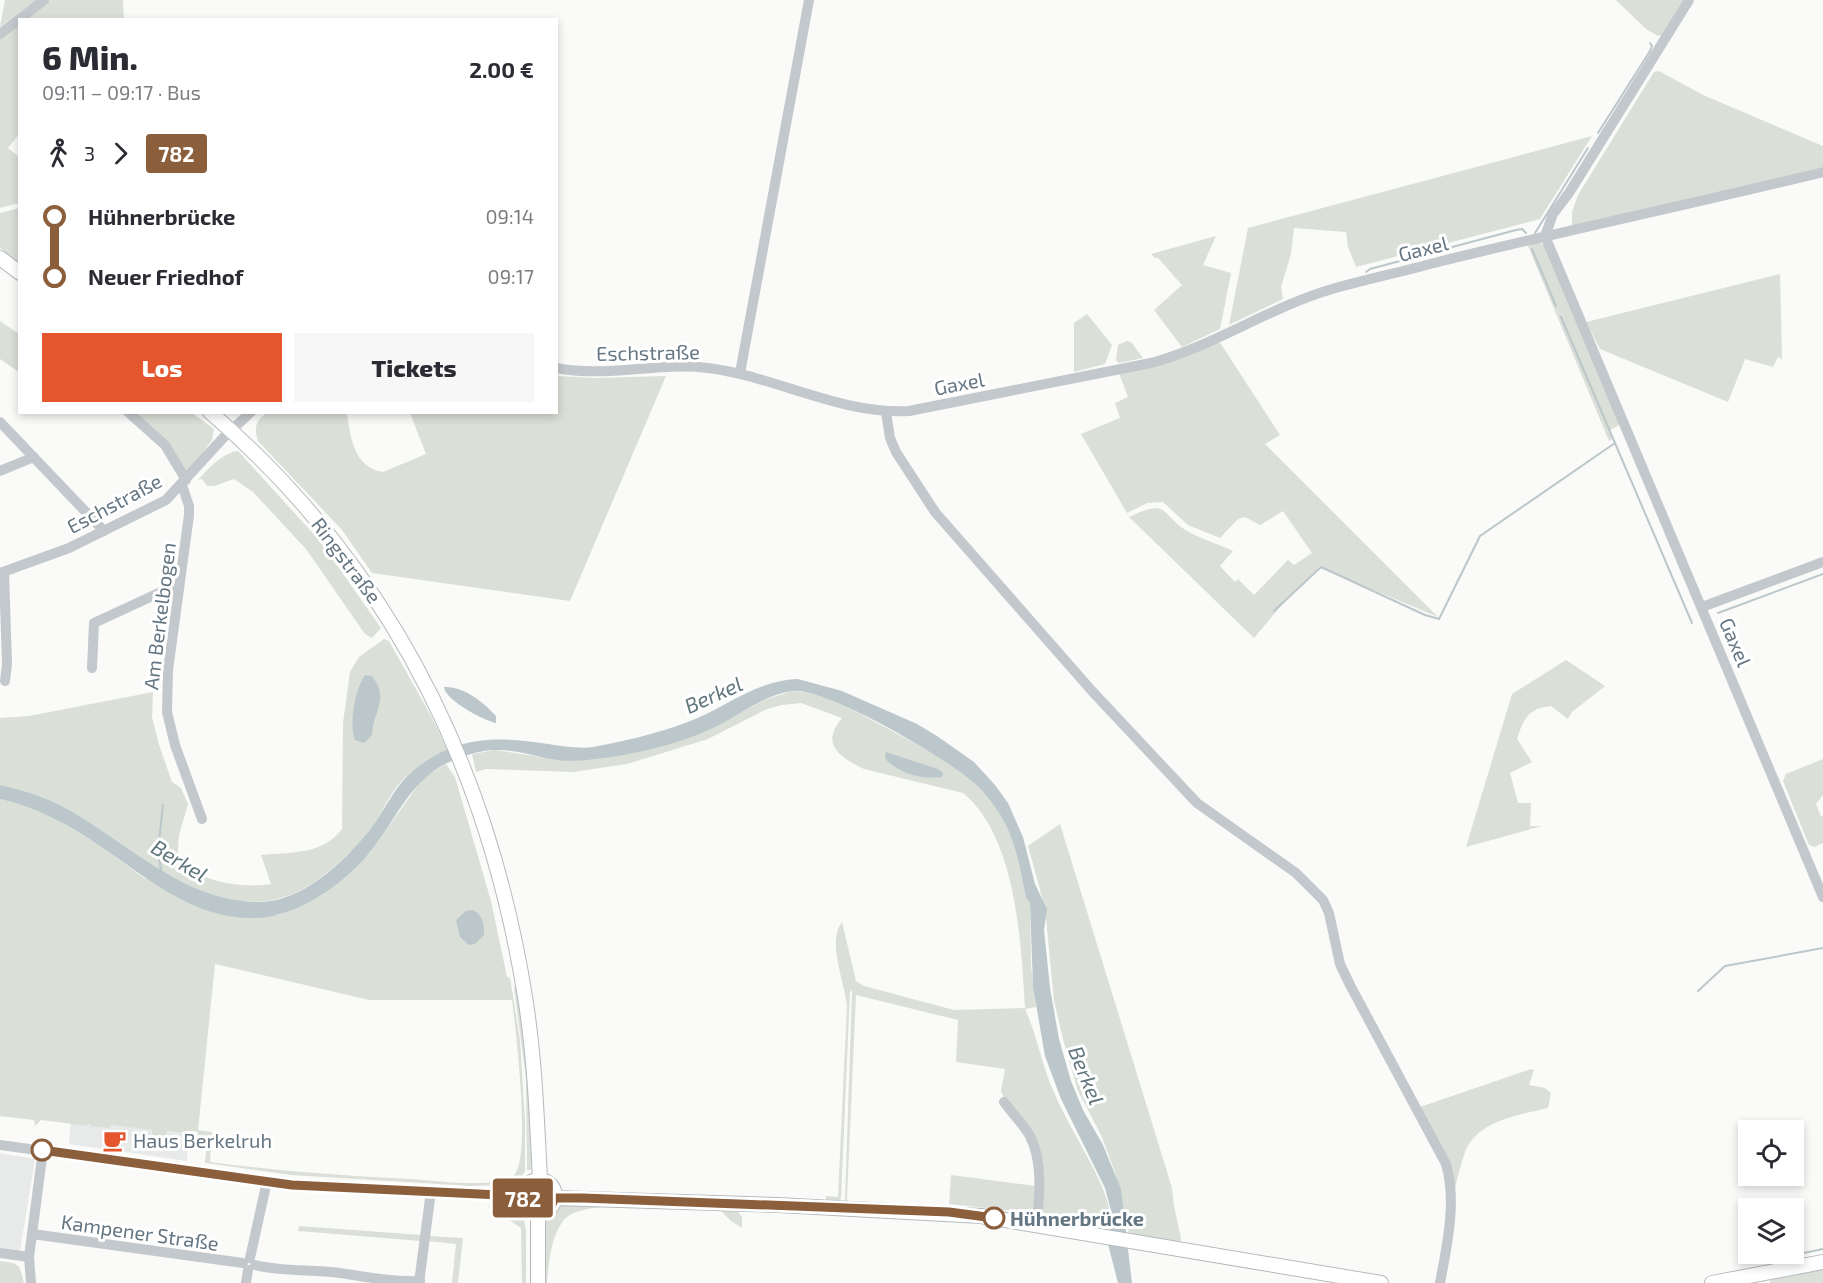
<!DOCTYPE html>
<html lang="de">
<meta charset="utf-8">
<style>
body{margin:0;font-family:"Exo 2",sans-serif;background:#f7f7f7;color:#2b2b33;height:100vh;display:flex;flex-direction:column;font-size:22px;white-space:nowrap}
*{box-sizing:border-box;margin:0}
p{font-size:20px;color:#7c7c81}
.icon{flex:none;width:33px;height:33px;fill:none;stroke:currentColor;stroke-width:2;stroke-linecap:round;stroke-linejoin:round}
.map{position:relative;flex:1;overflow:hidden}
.sheet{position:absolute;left:18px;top:18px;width:540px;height:396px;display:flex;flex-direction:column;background:#fff;border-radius:0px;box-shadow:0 3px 9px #0003}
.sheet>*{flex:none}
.badge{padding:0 12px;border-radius:4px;font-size:21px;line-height:39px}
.controls{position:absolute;left:1738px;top:1120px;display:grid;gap:12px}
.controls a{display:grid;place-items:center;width:66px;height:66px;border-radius:0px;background:#fff;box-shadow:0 3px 9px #0003;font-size:30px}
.map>.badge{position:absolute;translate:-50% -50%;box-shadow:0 0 0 3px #fff}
.legs{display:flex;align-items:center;gap:9px;height:66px;padding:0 24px;font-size:20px}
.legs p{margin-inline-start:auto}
.summary{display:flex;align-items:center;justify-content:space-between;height:102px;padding:0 24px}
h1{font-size:33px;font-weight:800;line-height:45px}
.button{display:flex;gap:12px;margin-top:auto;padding:12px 24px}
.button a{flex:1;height:69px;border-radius:0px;background:#e4572e;color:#fff;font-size:24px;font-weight:800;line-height:69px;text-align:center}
.button a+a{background:#f7f7f7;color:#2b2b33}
ul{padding:0 24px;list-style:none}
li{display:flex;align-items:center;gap:21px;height:60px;font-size:22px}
li i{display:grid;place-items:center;width:9px;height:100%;margin:0 8px;background:currentColor}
li i::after{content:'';width:15px;height:15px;margin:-8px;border:4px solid;border-radius:50%;background:#fff}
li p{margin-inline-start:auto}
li:first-child i{background:linear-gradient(#0000 50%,currentColor 0)}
li:last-child i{background:linear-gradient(currentColor 50%,#0000 0)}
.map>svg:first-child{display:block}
.built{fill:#e8e9e9}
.green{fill:#dadfd7;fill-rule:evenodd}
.water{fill:#bbc7cb}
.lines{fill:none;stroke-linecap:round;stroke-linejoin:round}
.stream{stroke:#bbc7cb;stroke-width:2}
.major-casing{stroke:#b5babe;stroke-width:16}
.minor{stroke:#c3c8cc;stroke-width:10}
.major{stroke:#fff;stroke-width:14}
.line-1-casing{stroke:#fff;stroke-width:14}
.line-1{stroke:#8b5e3c;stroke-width:9}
.stop-1-dot{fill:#fff;stroke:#8b5e3c;stroke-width:3}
.labels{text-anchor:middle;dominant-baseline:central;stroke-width:6;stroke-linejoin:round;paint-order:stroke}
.street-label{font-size:20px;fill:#657683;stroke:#fff}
.poi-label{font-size:20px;fill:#657683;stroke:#fff;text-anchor:start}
.stop-label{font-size:20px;font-weight:bold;fill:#657683;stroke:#fff;text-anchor:start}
.water-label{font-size:21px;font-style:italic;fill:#60757c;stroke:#fff}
</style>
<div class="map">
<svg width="1823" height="1283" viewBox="0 0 1823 1283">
<rect width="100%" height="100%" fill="#fafaf8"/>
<g class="built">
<path d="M71 1121 194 1134 193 1145H188L187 1161 69 1144Z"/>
<path d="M0 1153 35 1159 20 1251 0 1250Z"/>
</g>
<g class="green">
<path d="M5 0H36L0 27Z"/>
<path d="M50 0H123L124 19 23 20Z"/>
<path d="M1616 0H1683L1662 35 1658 36 1646 29Z"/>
<path d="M19 22V134L8 148 19 157V203L0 208V37Z"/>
<path d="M1659 71 1703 95 1823 146V167L1578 230 1572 228V212L1578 195 1654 72Z"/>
<path d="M1592 136 1540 219 1356 267 1348 247 1346 232 1294 228 1291 254 1281 287 1283 299 1229 325 1248 228Z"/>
<path d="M19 208H20L19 263 0 248V213Z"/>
<path d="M1216 236 1203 265 1231 273 1220 329 1182 347 1154 310 1182 285 1158 258H1155L1151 254Z"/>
<path d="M1538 242 1544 245 1621 424 1610 430 1612 439 1609 441 1528 246Z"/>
<path d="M1780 274 1782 359 1778 357 1773 367 1745 359 1728 402 1600 349 1586 322Z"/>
<path d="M1087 314 1112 345 1105 364 1074 372V323Z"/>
<path d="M0 321 19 334V372L0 359Z"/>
<path d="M1127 341 1131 342 1143 358 1119 363 1116 360 1118 345Z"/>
<path d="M1219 341 1280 435 1265 444 1438 617 1319 567 1279 608 1254 638 1129 517C1171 497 1159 515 1189 532 1203 540 1219 544 1233 551L1220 566 1235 582 1238 579 1254 595 1288 560 1294 565 1312 553 1283 511 1260 525 1245 517 1238 519 1220 538 1188 525 1163 502 1147 503 1127 513 1081 434 1120 418 1115 403 1128 397 1119 373Z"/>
<path d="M557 376 595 378 666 376 570 601 372 573 342 530 258 441C254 428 255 422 266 413H347C350 436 354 468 383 472L426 454 410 413 556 412Z"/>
<path d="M133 413H192L214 429 212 440 187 474Z"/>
<path d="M238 451 320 541 381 628 372 638 365 634 306 549 253 492 234 479 214 486H207L202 479 198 480C208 469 222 453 238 451Z"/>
<path d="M384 639 389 641 431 716 447 749C432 760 410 770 399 784 387 798 381 816 370 830 355 850 333 869 313 883 229 939 146 856 76 814 52 799 27 791 0 785V718L29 716 153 692 152 717 159 745 172 782 181 788 188 804 179 835 177 864C206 881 238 889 271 884L261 855C291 852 323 855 342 829L343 723 350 672 359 657Z"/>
<path d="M1566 660 1605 686 1572 712 1568 719 1551 706C1528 708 1523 720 1517 739L1532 762 1510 773 1518 803H1531L1530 826H1542L1466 847 1512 694Z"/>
<path d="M792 691C823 691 854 711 881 725 924 749 970 768 998 811 1015 836 1020 869 1026 898L1030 903 1031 965 1036 1007 1025 1009C1037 1035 1041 1062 1052 1088 1065 1119 1084 1148 1098 1178 1104 1191 1112 1209 1109 1223H1097L1047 1216 1041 1210 1040 1155 1006 1103 1001 1091 1005 1069 956 1062 958 1020 856 995 847 1198V1201H845L852 990 850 992 841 1198 840 1201 826 1200V1196L838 1197 847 1005C844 981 827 942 842 922L856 981 864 986 954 1010 1025 1008C1021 944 1017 837 963 793L864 769C839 757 820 744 842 718L801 703 782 705 767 709 708 739 627 764 573 772 486 769 476 772 472 754 495 750 568 761 650 749 704 732 767 699Z"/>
<path d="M1823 759V795L1816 804 1821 816H1823V843L1814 847 1809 845 1783 781 1786 774Z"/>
<path d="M446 764 455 777 491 901 507 977 510 978 520 1040 525 1120V1171L519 1182 513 1184 472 1186 291 1175 205 1163 207 1140 197 1137 198 1132 191 1131 190 1134 167 1131 166 1137 152 1135V1130L110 1125V1128L91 1126 88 1123V1126L41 1120 35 1126 34 1120 0 1116V799L41 810 99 845 144 878 279 915 322 895 345 877 370 853 423 778ZM215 964 369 1000H512C516 1030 530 1151 516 1172 513 1178 507 1180 501 1181 472 1186 439 1181 410 1179 343 1176 277 1171 210 1162L212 1132 198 1130Z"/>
<path d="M1060 824 1172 1188 1174 1206 1181 1238 1180 1242 1129 1234 1115 1172 1101 1135 1078 1091 1064 1043 1054 1001 1045 908 1028 846Z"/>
<path d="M518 986 527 1036 532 1170H527L526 1079 514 987Z"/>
<path d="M1531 1069 1534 1070 1529 1085 1545 1088 1551 1093 1548 1108C1520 1115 1478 1120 1465 1152 1461 1163 1458 1176 1455 1188L1420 1107Z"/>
<path d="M951 1175 1036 1186 1032 1213 949 1204Z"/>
<path d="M495 1203 513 1205 524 1220 526 1230V1283H522L521 1228 488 1206Z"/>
<path d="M562 1205 735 1208 742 1217V1228L731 1221 719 1209C687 1209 581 1196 563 1221 550 1239 549 1262 547 1283H542L546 1218 549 1213Z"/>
<path d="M299 1226 422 1235 421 1241 298 1231Z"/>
<path d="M429 1236 463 1238 458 1283H452L456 1244 428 1241Z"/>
<path d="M0 1261C20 1264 19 1263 24 1283H0Z"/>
<path d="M1823 1270V1283H1770V1280Z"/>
</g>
<g class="water">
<path d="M365 675 372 676C390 700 373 711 372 735L364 743 355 740C349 723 355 690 365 675Z"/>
<path d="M798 679 842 691 917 724 937 736 974 762 995 785 1008 803 1023 837 1035 884 1047 909 1044 930 1050 988 1059 1039 1071 1081 1083 1110 1103 1145 1121 1189 1132 1283H1118L1108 1244 1111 1211 1105 1188 1061 1099 1045 1056 1033 987 1030 903 1026 898C1020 869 1015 835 997 810 989 798 979 786 968 778 940 755 825 687 792 691 765 695 742 713 719 725 688 741 652 750 618 756 602 758 584 761 568 761 544 760 519 749 495 750 479 750 461 757 447 763 410 781 395 821 371 851 344 884 298 917 255 918 195 920 147 878 100 846 69 825 37 807 0 799V785C27 791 52 799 76 814 133 848 187 901 257 902 301 903 343 863 369 831 388 807 394 783 422 764 463 735 500 737 548 744 562 746 579 749 593 747 624 741 656 734 685 723 727 708 753 681 798 679Z"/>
<path d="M444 687C464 686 483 702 496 716V723C484 721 444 699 444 687Z"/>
<path d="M886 752 938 769 943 773 942 777C924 780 896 773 885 758Z"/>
<path d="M473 910C483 915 484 924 484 935L475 944 469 945 460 937 456 920 466 911Z"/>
</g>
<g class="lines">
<g class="stream">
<path d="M1598 133 1650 51 1652 46 1650 43"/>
<path d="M1535 233 1588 148"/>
<path d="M1532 249 1556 306"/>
<path d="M1366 272 1370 269 1516 230 1522 229 1526 233"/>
<path d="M1561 317 1692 623"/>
<path d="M1274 611 1321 567 1425 615 1439 619 1480 536 1615 443"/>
<path d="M1718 613 1823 574"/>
<path d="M161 870 158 850 163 805"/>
<path d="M1698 991 1725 966 1823 948"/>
<path d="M1775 1259 1823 1249"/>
</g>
<defs>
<g id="major">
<path d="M0 258 20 273"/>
<path d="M210 412C390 567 490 770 526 1003 535 1062 537 1121 540 1180"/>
<circle cx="539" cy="1196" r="16"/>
<path d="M555 1198 778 1205 981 1216 1381 1283"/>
<path d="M538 1283V1212"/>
<path d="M1712 1283 1823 1262"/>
</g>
</defs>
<use href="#major" class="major-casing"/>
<g class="minor">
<path d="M1689 0 1569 193 1553 214 1545 236 1823 897"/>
<path d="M0 34 44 0"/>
<path d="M556 368C607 378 657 362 708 368 775 376 840 415 909 411L1151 363C1214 346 1268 308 1332 289 1368 279 1405 271 1442 261 1568 230 1696 203 1823 172"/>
<path d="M740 373 809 0"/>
<path d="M128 412 165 445 186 480"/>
<path d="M886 412 890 438 896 452 935 512 1092 691 1197 803 1296 873 1323 900 1329 913 1340 964 1350 985 1446 1164C1457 1201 1447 1245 1440 1283"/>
<path d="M0 422 104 531"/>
<path d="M0 471 34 457"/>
<path d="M182 485 189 506V515L168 670 167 712 175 745 202 819"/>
<path d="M4 572 7 664 5 681"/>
<path d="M0 573 69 548 166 500 225 436 251 412"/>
<path d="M1702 607 1823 562"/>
<path d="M92 668 94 623 161 592 179 588"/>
<path d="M1004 1102C1012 1113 1023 1124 1030 1136 1043 1162 1040 1197 1036 1225"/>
<path d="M0 1145 292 1185 523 1196"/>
<path d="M32 1234 243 1263"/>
<path d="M0 1253 29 1257"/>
<path d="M250 1258 267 1181"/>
<path d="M255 1265C283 1272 311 1269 340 1273 366 1277 393 1282 420 1281"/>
<path d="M31 1283 29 1257 43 1150"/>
<path d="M246 1283 248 1270"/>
<path d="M419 1283 431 1191"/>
</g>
<use href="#major" class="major"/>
</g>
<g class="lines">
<defs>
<path id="line-1" d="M42 1150 292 1185 523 1196 529 1208 538 1212 551 1206 555 1198H583L949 1212 994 1218"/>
</defs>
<use href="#line-1" class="line-1-casing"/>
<use href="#line-1" class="line-1"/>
</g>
<defs>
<symbol id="cafe-bare" viewBox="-9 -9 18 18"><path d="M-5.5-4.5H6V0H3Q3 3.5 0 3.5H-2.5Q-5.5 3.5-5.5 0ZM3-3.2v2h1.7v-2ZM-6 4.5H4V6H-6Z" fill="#e4572e" stroke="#fff" stroke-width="2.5" paint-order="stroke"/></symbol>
</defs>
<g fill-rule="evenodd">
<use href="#cafe-bare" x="98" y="1124" width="33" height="33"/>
</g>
<g class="stop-1-dot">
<circle cx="42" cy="1150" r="10"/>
<circle cx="994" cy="1218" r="10"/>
</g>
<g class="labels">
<g class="street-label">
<text transform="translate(1423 248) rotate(-14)">Gaxel</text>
<text transform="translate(648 352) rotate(-1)">Eschstraße</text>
<text transform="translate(959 383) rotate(-11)">Gaxel</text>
<text transform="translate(114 503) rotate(-28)">Eschstraße</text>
<text transform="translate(347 560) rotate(53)">Ringstraße</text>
<text transform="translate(159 616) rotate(-83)">Am Berkelbogen</text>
<text transform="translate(1736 642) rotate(67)">Gaxel</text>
<text transform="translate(140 1232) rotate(8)">Kampener Straße</text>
</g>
<g class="poi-label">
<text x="133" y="1140">Haus Berkelruh</text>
</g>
<g class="stop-label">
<text x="1010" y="1218">Hühnerbrücke</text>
</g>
<g class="water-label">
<text transform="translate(713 694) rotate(-24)">Berkel</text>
<text transform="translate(180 860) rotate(31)">Berkel</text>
<text transform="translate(1087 1075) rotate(68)">Berkel</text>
</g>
</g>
</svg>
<div class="controls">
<a><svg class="icon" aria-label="locate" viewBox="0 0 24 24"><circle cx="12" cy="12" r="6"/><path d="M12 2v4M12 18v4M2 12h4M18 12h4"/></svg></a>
<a><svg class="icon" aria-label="layers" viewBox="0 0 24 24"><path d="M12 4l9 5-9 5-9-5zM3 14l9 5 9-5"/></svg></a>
</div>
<b class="badge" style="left:523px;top:1198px;background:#8b5e3c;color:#fff">782</b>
<section class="sheet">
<div class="summary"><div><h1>6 Min.</h1><p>09:11 – 09:17 · Bus</p></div><b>2.00 €</b></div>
<div class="legs"><svg class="icon" aria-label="walk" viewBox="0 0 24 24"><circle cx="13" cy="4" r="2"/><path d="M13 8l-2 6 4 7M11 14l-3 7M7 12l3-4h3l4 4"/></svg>3<svg class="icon" aria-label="forward" viewBox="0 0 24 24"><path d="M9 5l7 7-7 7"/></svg><b class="badge" style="background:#8b5e3c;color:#fff">782</b></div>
<ul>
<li><i style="color:#8b5e3c"></i><b>Hühnerbrücke</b><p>09:14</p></li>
<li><i style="color:#8b5e3c"></i><b>Neuer Friedhof</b><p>09:17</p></li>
</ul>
<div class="button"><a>Los</a><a>Tickets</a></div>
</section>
</div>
